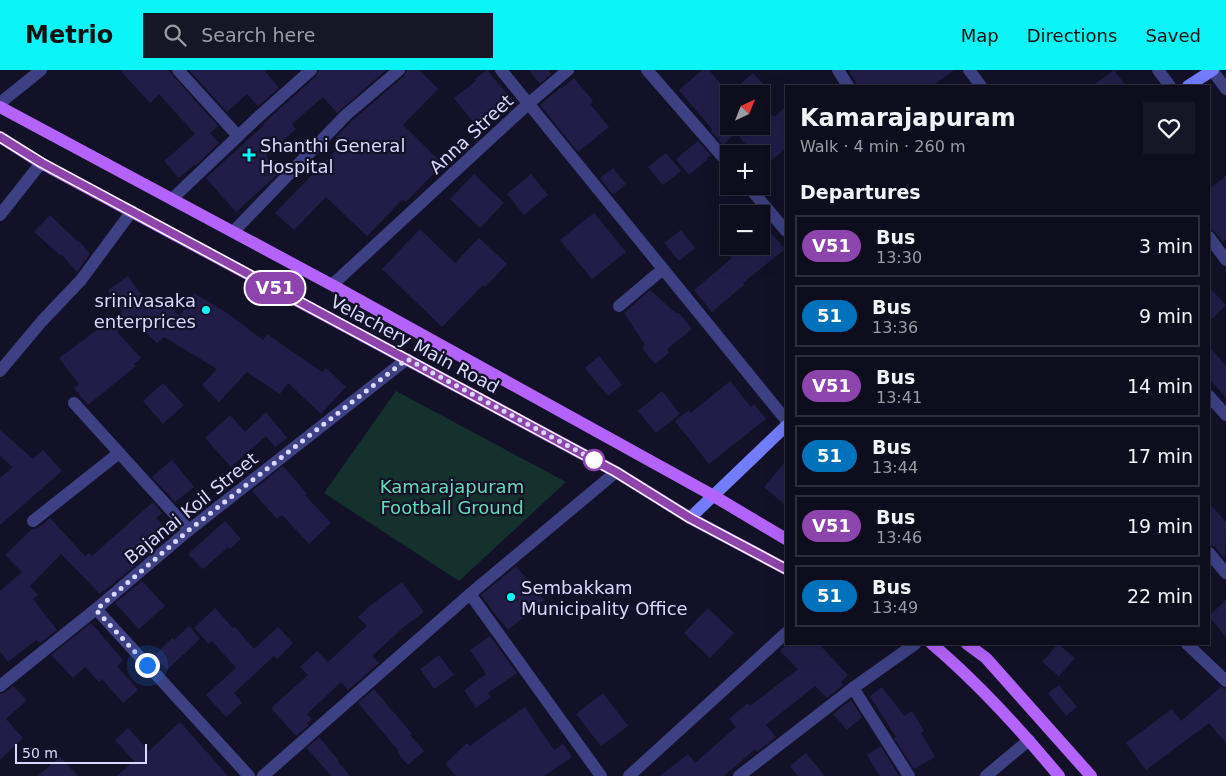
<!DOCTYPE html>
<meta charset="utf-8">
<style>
body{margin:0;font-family:"DejaVu Sans",sans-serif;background:#171626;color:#f1f3f6;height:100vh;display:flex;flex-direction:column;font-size:19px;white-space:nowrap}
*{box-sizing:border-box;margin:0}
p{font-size:16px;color:#9b9ca4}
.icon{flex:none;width:28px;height:28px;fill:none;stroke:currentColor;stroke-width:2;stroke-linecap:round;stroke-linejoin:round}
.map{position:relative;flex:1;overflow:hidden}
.panel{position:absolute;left:785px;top:15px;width:425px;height:560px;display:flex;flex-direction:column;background:#0e0d1d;border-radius:0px;box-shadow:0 5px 20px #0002,0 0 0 1px #2e2d3b}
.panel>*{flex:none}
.badge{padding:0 10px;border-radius:16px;font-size:18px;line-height:32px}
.needle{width:32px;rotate:43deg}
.tools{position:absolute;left:720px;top:15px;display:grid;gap:10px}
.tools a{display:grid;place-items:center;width:50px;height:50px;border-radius:0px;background:#0e0d1d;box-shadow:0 5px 20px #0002,0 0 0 1px #2e2d3b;font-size:25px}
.scale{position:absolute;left:15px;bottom:12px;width:132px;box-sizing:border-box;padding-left:5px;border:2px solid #d9d8fe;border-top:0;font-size:14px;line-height:18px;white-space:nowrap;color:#d9d8fe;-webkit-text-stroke:4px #121127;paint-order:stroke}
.you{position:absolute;width:25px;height:25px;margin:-12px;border:4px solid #fff;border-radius:50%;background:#1a73e8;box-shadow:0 0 0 8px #1a73e833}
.map>.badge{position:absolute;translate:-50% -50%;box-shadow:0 0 0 2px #fff}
h2{padding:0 15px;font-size:19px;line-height:45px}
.round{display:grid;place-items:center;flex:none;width:52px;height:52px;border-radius:0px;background:#171626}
.summary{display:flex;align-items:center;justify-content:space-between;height:85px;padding:0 15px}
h1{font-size:24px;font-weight:700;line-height:38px}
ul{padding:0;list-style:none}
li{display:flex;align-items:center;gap:15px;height:62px;margin:0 10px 8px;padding:0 5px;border:2px solid #2e2d3b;border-radius:0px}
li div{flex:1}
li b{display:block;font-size:19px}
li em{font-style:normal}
li .badge{min-width:55px;font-weight:700;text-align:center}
header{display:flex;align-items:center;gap:30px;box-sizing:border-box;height:70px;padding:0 25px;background:#0bf4f6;color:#111}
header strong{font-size:24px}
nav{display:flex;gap:28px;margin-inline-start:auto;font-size:18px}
.search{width:350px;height:45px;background:#171626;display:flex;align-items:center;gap:12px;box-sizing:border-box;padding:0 18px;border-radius:0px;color:#9b9ca4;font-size:19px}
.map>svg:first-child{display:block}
.green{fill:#14312d}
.building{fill:#221d48}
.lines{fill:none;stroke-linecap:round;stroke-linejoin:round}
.street{stroke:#3d4184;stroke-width:12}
.secondary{stroke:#737cfa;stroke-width:12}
.primary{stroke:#b463fa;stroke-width:12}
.line-casing{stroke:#fff;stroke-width:11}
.line{stroke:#8e44ad;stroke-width:8}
.walk{stroke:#d9d8fe;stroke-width:5;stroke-dasharray:0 9}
.poi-dot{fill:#0bf4f6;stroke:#121127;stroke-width:2}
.stop-dot{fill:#fff;stroke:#8e44ad;stroke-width:2.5}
.labels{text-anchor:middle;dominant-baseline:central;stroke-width:4.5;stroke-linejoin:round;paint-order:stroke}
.street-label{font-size:18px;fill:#d9d8fe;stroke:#121127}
.poi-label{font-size:18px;fill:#d9d8fe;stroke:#121127;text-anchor:start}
.park-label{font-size:18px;fill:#66dcb4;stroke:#121127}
</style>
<header>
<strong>Metrio</strong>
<div class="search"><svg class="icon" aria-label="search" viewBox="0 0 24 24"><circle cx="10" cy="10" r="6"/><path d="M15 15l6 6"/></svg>Search here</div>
<nav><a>Map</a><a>Directions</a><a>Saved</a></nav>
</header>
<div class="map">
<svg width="1226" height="706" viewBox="0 0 1226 706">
<rect width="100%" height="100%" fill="#121127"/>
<path class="green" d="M396 321 566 412 459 511 324 423Z"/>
<g class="building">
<path d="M120 0H168L218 56 210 63 219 73 195 96 194 95 179 108 164 91 195 64 159 24 150 33Z"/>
<path d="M189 0H264L279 18 258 36 247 24 227 42Z"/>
<path d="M319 0H386L337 43 323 27 292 54 296 59 266 86 280 102 236 142 206 108 264 55 263 54 316 6Z"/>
<path d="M407 0H419L438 19 403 55 443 94 406 132 403 129 367 166 326 127 294 160 275 143 343 73 337 66 352 51 404 6Z"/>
<path d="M487 0 512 30 477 57 454 28 476 11 475 9Z"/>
<path d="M529 0H548L551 4 540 14Z"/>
<path d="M702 0H709L729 24 753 3 766 17 758 24H729V56H761V51L770 43 774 47 786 36V78L765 96 761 92V84H754L736 63 723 75 711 61 712 59 679 20Z"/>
<path d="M848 0H954L932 16H858Z"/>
<path d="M1114 0 1126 16H1092Z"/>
<path d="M574 8 593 31 590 34 609 57 578 82 540 35 561 17 562 18Z"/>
<path d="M698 71 711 85 707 88 708 89 689 105 676 89Z"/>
<path d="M666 83 681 101 663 115 648 97Z"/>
<path d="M613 98 626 114 613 125 600 108Z"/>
<path d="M474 104 504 133 480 158 450 129Z"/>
<path d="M531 104 548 125 524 145 507 124Z"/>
<path d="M1226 106V169L1223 172 1215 162 1209 159V119Z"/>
<path d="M594 143 626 182 592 209 560 170Z"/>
<path d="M50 145 78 172 79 171 90 184 77 202 61 184 60 185 34 162Z"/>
<path d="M761 151 785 179 743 213 744 215 712 242 694 220 732 188 722 176H761Z"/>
<path d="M420 159 455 193 479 168 507 194 485 217 483 215 442 257 382 199Z"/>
<path d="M681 160 695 178 679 191 664 173Z"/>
<path d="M128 206 152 239 161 229 180 246 194 223 227 243 263 270 267 264 322 302 326 298 346 317 321 344 288 313 280 324 247 302 219 332 202 315 217 299 164 267 157 273 131 248 117 262 141 288 134 294 136 296 88 335 74 318 79 314 59 288 123 241 108 220Z"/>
<path d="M1209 217 1226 235 1209 252Z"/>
<path d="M650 220 677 244 679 243 692 259 667 279 669 283 655 294 642 278 645 275 624 243Z"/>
<path d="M1209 276 1226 296V328L1209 308Z"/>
<path d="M599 286 622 315 608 326 585 298Z"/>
<path d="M730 311 751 337 754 334 766 349 709 394 675 351 689 340 691 343Z"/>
<path d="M163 313 184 335 163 354 143 331Z"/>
<path d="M662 321 680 344 656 363 638 341Z"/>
<path d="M266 342 287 368 275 377 266 366 231 397 205 368 230 345 245 362Z"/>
<path d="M0 360 33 389 43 380 62 401 0 455V408L13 397 0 386Z"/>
<path d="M172 390 194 417 175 432 152 407Z"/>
<path d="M786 391V436L764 417Z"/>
<path d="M283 396 307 424 305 425 331 453 309 474 282 445 277 449 252 421Z"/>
<path d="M153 432 162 443 156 448 166 459 136 484 142 490 104 521 103 520 100 524 61 484 30 516 38 525 33 529 57 560 40 573 36 570 8 592 0 581V521L22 502 5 485 32 459 38 458 50 448 85 486 89 483 92 486Z"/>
<path d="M1209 433 1226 452 1225 489 1215 477 1209 475Z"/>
<path d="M225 451 241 469 230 479 228 477 203 499 188 484Z"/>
<path d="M516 496 544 530 508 560 495 544 481 525Z"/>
<path d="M142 511 165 536 139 559 115 533Z"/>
<path d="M402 512 424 542 405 556 372 586 379 593 348 620 341 612 307 644 312 649 307 653 309 655 297 665 295 664V665L271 638 308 605 300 597 317 581 328 592 367 556 358 547 371 535Z"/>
<path d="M1226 530V567L1209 547V546Z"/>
<path d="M215 538 233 558 235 557 254 579 278 557 293 573 277 589 274 586 234 623 242 633 226 647 206 625 236 598 212 571 209 574 194 558Z"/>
<path d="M708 538 734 563 710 588 684 563Z"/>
<path d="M91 553 123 590 117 596 138 620 123 633 102 609 99 612 85 597 73 608 51 585Z"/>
<path d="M189 556 200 569 167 600 154 586 172 568 174 570Z"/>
<path d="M490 566 517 603 488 623 491 627 476 638 464 620 486 604 470 580Z"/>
<path d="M787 574H819L848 605 841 612 843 615 827 628 815 616 766 655 776 667 757 682 755 679 724 706H660L688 684 695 693 736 657 729 649 748 633 750 636 798 599 780 581Z"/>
<path d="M1058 574 1075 588 1059 606 1042 592Z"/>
<path d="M439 585 454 605 434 619 420 599Z"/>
<path d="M1059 615 1077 637 1066 646 1048 623Z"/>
<path d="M13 616 27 630 6 649 23 668 0 690V624L5 622Z"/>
<path d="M882 617 904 646 912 641 924 661 921 663 935 687 914 699 894 668 896 667 870 626Z"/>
<path d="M1221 617 1226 619V673L1209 653 1146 700 1126 673 1172 639 1181 651Z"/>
<path d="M374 619 412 664 410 665 424 681 408 695 397 682 398 680 358 633Z"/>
<path d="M603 623 628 656 601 676 576 644Z"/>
<path d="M851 630 862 647 847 660 833 644Z"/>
<path d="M525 637 554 680 563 674 572 687 544 706H456L445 694 467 673 470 676 490 661Z"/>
<path d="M180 652 228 706H117L134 691 115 670 128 658 149 681Z"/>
<path d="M319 667 339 691 338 692 350 706H331L307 678Z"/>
<path d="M881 676 899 706H880L867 685Z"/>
<path d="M806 683 825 706H798L790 696Z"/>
<path d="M60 687 78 706H38Z"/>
</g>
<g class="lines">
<g class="street">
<path d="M178 0 238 66"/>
<path d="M501 0 786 350"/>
<path d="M647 0 729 94"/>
<path d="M838 0 848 16"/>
<path d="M969 0 981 16"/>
<path d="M1158 0 1170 16"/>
<path d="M1212 0 1226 19"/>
<path d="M0 33 41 0"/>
<path d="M748 116 786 161"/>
<path d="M172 129 256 49 311 0"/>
<path d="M0 145 41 93"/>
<path d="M233 162 346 45 399 0"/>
<path d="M1209 167 1226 190"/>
<path d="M332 215 528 34 568 0"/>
<path d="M619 236 663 199"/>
<path d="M0 301 42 251 81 210 132 141"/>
<path d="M1209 326 1226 345"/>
<path d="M74 333 189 460"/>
<path d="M33 451 119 383"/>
<path d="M1209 483 1226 503"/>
<path d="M470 524 601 706"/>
<path d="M96 539 249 706"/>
<path d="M1187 574 1226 611"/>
<path d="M0 616 96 539 189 460 407 289"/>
<path d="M853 618 909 706"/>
<path d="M263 706 470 524 616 402"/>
<path d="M629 706 786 563"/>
<path d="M739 706 853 618 915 574"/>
<path d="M986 706 1029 670"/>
</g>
<g class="secondary">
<path d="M1188 16 1213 0"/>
<path d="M690 448 786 356"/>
</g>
<g class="primary">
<path d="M0 37 332 215 712 425 786 469"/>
<path d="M0 67 41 93 616 402 690 448 786 499"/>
<path d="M932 574C978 613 1020 659 1059 706"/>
<path d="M967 574 986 588 1091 706"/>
</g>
</g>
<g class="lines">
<defs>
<path id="line" d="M0 67 42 93 616 402 690 448 786 499"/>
</defs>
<use href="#line" class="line-casing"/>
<use href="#line" class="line"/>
<path class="walk" d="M147 595 96 540 189 460 407 289 598 392 594 390"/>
</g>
<g class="poi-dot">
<path d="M246.5 77.5h5v5h5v5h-5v5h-5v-5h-5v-5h5z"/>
<circle cx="206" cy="240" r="5"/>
<circle cx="511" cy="527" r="5"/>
</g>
<circle class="stop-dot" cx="594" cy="390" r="10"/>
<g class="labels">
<g class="street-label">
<text transform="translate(471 64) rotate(-43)">Anna Street</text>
<text transform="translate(415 274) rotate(28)">Velachery Main Road</text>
<text transform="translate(191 438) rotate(-39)">Bajanai Koil Street</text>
</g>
<g class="poi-label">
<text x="260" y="75">Shanthi General<tspan x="260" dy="21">Hospital</tspan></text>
<text x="196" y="230" text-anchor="end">srinivasaka<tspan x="196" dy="21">enterprices</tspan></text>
<text x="521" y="517">Sembakkam<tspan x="521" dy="21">Municipality Office</tspan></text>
</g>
<g class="park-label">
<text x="452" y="416">Kamarajapuram<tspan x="452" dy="21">Football Ground</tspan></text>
</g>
</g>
</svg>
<div class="tools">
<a><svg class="needle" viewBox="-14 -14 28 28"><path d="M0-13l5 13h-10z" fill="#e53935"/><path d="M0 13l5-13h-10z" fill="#9b9ca4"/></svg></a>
<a>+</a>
<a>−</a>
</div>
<div class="scale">50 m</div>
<div class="you" style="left:147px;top:595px"></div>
<b class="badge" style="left:275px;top:218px;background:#8e44ad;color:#fff">V51</b>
<section class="panel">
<div class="summary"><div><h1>Kamarajapuram</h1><p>Walk · 4 min · 260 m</p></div><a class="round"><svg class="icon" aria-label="heart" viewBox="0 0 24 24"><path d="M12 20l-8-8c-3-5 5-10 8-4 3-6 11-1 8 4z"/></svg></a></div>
<h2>Departures</h2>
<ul>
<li><span class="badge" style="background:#8e44ad;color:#fff">V51</span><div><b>Bus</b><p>13:30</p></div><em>3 min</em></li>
<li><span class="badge" style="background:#0072bc;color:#fff">51</span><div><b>Bus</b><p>13:36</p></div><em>9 min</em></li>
<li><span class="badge" style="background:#8e44ad;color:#fff">V51</span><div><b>Bus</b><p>13:41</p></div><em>14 min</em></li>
<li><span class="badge" style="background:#0072bc;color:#fff">51</span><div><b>Bus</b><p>13:44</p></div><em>17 min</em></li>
<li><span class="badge" style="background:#8e44ad;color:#fff">V51</span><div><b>Bus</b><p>13:46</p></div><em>19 min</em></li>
<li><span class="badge" style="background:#0072bc;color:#fff">51</span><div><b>Bus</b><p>13:49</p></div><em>22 min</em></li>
</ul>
</section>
</div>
